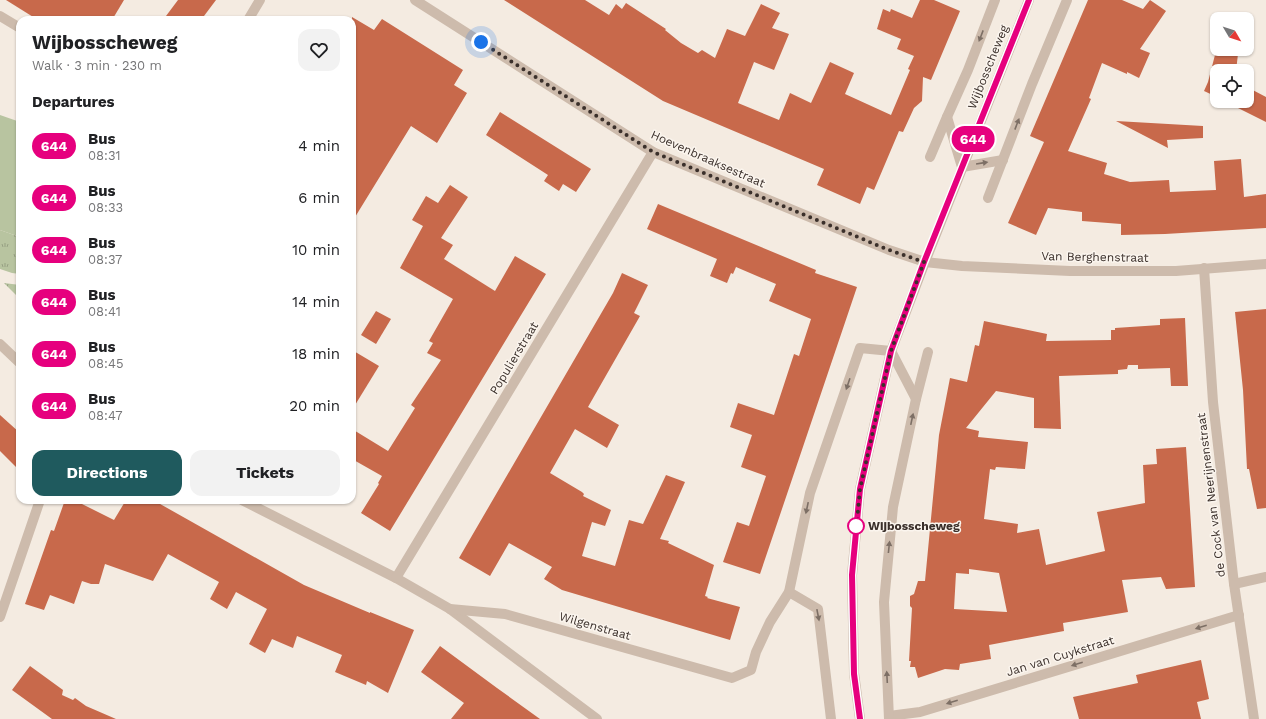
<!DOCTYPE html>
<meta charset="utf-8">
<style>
body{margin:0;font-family:"Work Sans",sans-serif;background:#f2f2f2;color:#202124;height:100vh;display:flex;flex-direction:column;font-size:15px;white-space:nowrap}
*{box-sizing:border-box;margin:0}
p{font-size:13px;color:#757577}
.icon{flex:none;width:22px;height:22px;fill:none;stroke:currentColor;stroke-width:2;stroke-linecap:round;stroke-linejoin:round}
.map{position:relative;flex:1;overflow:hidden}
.side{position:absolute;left:16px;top:16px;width:340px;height:488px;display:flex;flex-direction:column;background:#fff;border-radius:12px;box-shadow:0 1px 3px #0004}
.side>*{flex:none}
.badge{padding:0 8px;border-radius:13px;font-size:14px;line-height:26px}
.needle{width:26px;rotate:129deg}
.tools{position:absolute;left:1210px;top:12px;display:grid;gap:8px}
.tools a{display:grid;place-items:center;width:44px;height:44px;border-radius:8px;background:#fff;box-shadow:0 1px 3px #0004;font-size:20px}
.you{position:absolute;width:20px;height:20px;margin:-10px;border:3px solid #fff;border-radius:50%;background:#1a73e8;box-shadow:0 0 0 6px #1a73e833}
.map>.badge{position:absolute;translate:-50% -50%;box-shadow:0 0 0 2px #fff}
h2{padding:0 16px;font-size:15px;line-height:36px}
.round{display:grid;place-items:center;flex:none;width:42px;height:42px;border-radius:12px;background:#f2f2f2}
.overview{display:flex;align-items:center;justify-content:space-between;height:68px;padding:0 16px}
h1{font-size:19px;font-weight:700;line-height:30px}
.cta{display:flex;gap:8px;margin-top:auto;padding:8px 16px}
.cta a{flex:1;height:46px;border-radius:12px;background:#1f5a5e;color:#fff;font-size:16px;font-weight:700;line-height:46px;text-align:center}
.cta a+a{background:#f2f2f2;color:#202124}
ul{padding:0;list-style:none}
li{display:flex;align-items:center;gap:12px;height:52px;padding:0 16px}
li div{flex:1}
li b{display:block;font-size:15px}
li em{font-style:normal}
li .badge{min-width:44px;font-weight:700;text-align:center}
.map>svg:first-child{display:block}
.grass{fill:url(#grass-tufts)}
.garden{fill:#b8c4a0}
.building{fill:#c8694b;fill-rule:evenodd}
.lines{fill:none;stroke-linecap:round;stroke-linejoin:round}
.minor{stroke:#cdbbac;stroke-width:10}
.oneway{fill:#7d6f65}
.line-casing{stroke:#fff;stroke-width:9}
.line{stroke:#e6007e;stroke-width:6}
.walk{stroke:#3b302b;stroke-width:4;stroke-dasharray:0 7.2}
.stop-dot{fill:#fff;stroke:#e6007e;stroke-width:2}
.labels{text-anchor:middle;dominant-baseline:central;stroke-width:3;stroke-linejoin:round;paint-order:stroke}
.street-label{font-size:12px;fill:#3b302b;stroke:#fbf5ee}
.stop-label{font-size:12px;font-weight:bold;fill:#3b302b;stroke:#fbf5ee;text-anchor:start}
</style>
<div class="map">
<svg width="1266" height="719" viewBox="0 0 1266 719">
<defs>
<pattern id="grass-tufts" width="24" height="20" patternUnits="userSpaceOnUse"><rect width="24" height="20" fill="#b8c4a0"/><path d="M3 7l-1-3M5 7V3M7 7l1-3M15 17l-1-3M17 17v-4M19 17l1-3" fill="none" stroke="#97a083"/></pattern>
</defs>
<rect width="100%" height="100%" fill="#f4ebe1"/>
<g class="grass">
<path d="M20 227V274L12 273 0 269V230L17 236Z"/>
<path d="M4 283 20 285V299Z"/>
</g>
<path class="garden" d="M0 115 20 122V227L17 236 0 230Z"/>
<g class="building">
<path d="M6 0H124L112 20H38Z"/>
<path d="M178 0H216L201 20H163Z"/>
<path d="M504 0H585L609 15 616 4 622 9 626 3 666 29 665 30 681 43 698 53 702 50 715 58 727 29 745 36 761 4 780 13 772 28 789 34 774 70 754 62 738 103 779 120 790 93 811 103 830 62 854 73 845 94 891 115 910 70 908 69 914 56 897 49 901 39 877 29 883 9 890 12 891 9 912 18 920 0H934L960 11 931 80 923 77 922 101 914 108 903 132 899 131 874 190 867 187 860 204 817 185 824 169 663 101Z"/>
<path d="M1088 0H1122L1143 9 1150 0 1166 11 1140 49 1150 53 1139 78 1127 72V74L1102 63 1089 98 1091 99 1068 151 1107 163 1104 174 1130 182 1169 180 1170 192 1216 190 1214 161 1241 159 1244 197 1266 194V228L1165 234 1121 235V224L1082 221V212L1048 208 1036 235 1008 223 1044 142 1030 136Z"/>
<path d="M352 17 374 30 382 19 463 70 454 85 467 93 437 143 411 126 352 222Z"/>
<path d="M1216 51 1238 54 1236 71H1217V97L1204 91 1208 82Z"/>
<path d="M1247 87 1266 97V122L1224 101H1247Z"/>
<path d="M500 112 591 169 576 192 563 184 559 191 544 181 548 175 486 135Z"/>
<path d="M1116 121 1203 126V138L1167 140 1168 148Z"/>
<path d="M450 185 468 197 441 238 453 245 444 259 495 291 515 256 546 274 390 531 361 513 379 484 378 483 382 476 352 459V429L388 451 415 408 411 405 441 360 427 353 433 343 429 341 453 299 400 268 423 226 412 220 426 196 438 203Z"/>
<path d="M658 204 816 270 815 273 857 287 760 574 723 562 737 522 749 526 766 476 741 467 752 435 730 427 738 403 774 415 794 354 799 356 811 319 769 301 776 284 736 267 733 274 731 273 727 283 710 276 717 259 647 229Z"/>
<path d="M622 273 648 285 634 313 640 316 588 407 619 425 607 448 575 429 550 473 582 492 584 494 583 496 611 510 605 526 592 522 582 556 615 566 629 520 643 524 666 475 685 482 660 539 669 541 668 543 714 565 705 596 708 597 707 598 740 607 730 640 562 590 544 579 552 567 509 543 490 576 459 558 613 293Z"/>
<path d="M1266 309V508L1257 509 1249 469H1247L1243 390 1235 312Z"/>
<path d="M376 311 391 319 376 344 361 335Z"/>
<path d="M1185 318 1188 386H1171L1170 368 1138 369V365H1128L1127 369 1118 370V374L1059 376 1061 429 1034 428V398L996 391 966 428 979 431 978 437 1028 442 1025 469 996 467 995 470 990 469 984 519 1018 524 1017 533 1039 529 1046 565 1105 551 1097 512 1145 503 1143 465 1157 464 1156 449 1186 447 1195 587 1166 589 1161 577 1122 580 1128 612 1063 623 1064 631 989 645 991 659 960 664 959 670 945 669 918 678 915 667H910L911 661H909L912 608 910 606V596L914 594 918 581H925L939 435 950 378 967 382 975 345 979 346 984 321 1047 334 1046 341 1111 340V330H1115V328L1160 325V319ZM969 569 999 573 1007 612 954 609 956 573 969 574Z"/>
<path d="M352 350 379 366 352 410Z"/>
<path d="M0 415 20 433V471L0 451Z"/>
<path d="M65 500H74L114 520 126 500H153L304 585 370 613V612L414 630 388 693 367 681 366 685 335 672 342 655 297 636 293 648 272 639 265 653 249 644 267 609 236 592 227 609 210 599 219 582 168 554 153 581 105 564 99 584H91L82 581 74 604 50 595 44 610 25 604 51 530 54 531Z"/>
<path d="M440 646 497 688 540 719H451L464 703 421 672Z"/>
<path d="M1201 660 1209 699 1197 702 1201 719H1079L1073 697 1138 683 1136 675Z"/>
<path d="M30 666 63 690 62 695 73 700 75 698 86 706 116 719H52L12 690Z"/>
</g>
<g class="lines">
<g class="minor">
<path d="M415 0 653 152 889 250 925 262 962 266 1070 271H1176L1266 264"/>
<path d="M0 16 20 28"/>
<path d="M248 20 260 0"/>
<path d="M947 117 962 167 1003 160"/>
<path d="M930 157 947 117 968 70 995 0"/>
<path d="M988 198 1032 84 1067 0"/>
<path d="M1204 268 1213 402 1234 584 1254 719"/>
<path d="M0 344 20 363"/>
<path d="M242 500 396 578 450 609 597 719"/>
<path d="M396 578 653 152"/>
<path d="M1234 584 1266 577"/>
<path d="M789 592 818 609 831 719"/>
<path d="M450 609 505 614 732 678 751 670 756 652 770 622 789 592 810 493 860 348 891 351 916 399"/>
<path d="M0 617 40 500"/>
<path d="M889 716 920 712 1239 615"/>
<path d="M860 719 854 673 852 575 860 489 891 351 925 262 1029 0"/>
<path d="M889 719 884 602 893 507 916 399 928 352"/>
</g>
</g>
<defs><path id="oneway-solid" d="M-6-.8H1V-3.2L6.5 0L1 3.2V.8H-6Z"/></defs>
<g class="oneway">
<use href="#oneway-solid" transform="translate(981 36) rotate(111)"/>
<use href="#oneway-solid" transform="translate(1017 124) rotate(-69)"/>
<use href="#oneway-solid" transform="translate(982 163) rotate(-9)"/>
<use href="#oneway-solid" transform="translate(848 384) rotate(109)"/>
<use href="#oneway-solid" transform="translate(912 419) rotate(-78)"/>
<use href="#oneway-solid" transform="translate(807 508) rotate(102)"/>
<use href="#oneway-solid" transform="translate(889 547) rotate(-84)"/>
<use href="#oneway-solid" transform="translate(818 615) rotate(79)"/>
<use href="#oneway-solid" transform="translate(1201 627) rotate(163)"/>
<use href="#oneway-solid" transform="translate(1077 664) rotate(163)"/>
<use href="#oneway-solid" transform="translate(887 677) rotate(-93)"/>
<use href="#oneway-solid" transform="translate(952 702) rotate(163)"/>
</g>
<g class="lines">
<defs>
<path id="line" d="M860 719 854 674 852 575 860 489 891 351 924 262 1029 0"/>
</defs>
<use href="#line" class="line-casing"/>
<use href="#line" class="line"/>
<path class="walk" d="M481 42 653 152 889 250 924 262 891 351 860 489 856 532V526"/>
</g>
<circle class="stop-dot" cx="856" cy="526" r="8"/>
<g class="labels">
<g class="street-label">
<text transform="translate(988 67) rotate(-68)">Wijbosscheweg</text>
<text transform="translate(708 159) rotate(24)">Hoevenbraaksestraat</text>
<text transform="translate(1095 257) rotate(1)">Van Berghenstraat</text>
<text transform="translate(514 358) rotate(-59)">Populierstraat</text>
<text transform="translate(1211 495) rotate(-97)">de Cock van Neerijnenstraat</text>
<text transform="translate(595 626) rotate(16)">Wilgenstraat</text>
<text transform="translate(1060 656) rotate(-17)">Jan van Cuykstraat</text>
</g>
<g class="stop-label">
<text x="868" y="526">Wijbosscheweg</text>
</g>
</g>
</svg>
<div class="tools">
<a><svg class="needle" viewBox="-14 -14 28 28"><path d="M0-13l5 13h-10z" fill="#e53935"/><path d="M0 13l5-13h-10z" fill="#757577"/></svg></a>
<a><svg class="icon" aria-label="locate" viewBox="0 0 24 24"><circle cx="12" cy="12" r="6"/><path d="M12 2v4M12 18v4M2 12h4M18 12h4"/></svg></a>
</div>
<div class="you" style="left:481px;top:42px"></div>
<b class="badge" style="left:973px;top:139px;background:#e6007e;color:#fff">644</b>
<section class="side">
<div class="overview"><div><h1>Wijbosscheweg</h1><p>Walk · 3 min · 230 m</p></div><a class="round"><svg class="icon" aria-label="heart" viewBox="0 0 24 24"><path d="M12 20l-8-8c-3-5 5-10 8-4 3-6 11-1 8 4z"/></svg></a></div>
<h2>Departures</h2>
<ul>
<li><span class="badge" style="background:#e6007e;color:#fff">644</span><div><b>Bus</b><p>08:31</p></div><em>4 min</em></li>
<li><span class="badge" style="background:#e6007e;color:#fff">644</span><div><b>Bus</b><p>08:33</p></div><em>6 min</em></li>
<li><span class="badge" style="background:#e6007e;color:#fff">644</span><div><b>Bus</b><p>08:37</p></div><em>10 min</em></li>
<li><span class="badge" style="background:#e6007e;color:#fff">644</span><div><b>Bus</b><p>08:41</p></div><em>14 min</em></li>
<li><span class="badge" style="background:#e6007e;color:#fff">644</span><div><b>Bus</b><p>08:45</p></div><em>18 min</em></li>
<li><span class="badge" style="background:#e6007e;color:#fff">644</span><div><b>Bus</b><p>08:47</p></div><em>20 min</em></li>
</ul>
<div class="cta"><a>Directions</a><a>Tickets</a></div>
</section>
</div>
